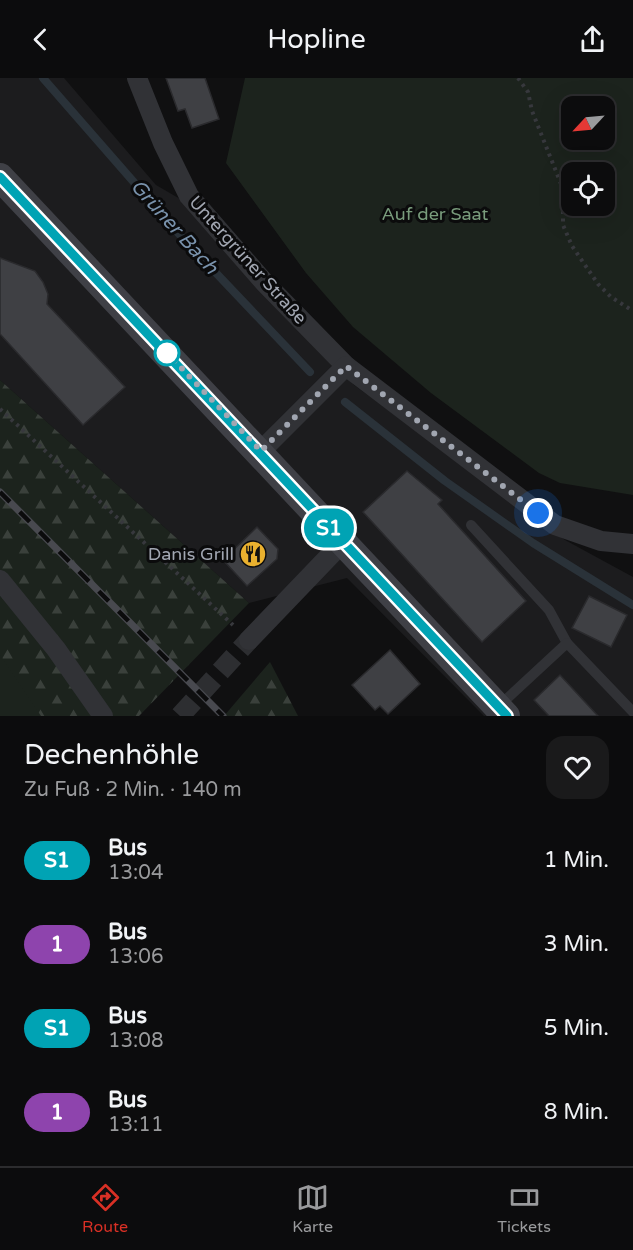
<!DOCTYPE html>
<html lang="de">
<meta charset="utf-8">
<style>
body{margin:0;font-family:"Varela Round",sans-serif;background:#1a1a1b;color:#f1f3f6;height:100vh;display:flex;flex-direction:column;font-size:22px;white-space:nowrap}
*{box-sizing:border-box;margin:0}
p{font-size:20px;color:#9a9b9d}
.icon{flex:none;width:33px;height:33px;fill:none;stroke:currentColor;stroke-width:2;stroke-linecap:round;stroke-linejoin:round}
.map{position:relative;height:638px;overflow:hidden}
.side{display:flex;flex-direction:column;background:#0c0c0d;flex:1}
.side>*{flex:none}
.badge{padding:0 12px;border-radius:20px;font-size:21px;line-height:39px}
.needle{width:39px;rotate:244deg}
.fabs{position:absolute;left:561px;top:18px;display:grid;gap:12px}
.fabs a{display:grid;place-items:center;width:54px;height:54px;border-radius:12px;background:#0c0c0d;box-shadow:0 6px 24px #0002,0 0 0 2px #2c2c2e;font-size:30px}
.you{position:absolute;width:30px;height:30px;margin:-15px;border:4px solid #fff;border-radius:50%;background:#1a73e8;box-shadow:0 0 0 9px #1a73e833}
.map>.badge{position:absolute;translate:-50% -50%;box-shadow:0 0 0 3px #fff}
.round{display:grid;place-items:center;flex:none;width:63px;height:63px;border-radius:18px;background:#1a1a1b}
.overview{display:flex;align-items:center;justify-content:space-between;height:102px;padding:0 24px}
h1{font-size:28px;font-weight:600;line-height:45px}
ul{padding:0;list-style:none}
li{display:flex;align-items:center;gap:18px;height:84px;padding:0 24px}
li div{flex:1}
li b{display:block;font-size:22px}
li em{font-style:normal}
li .badge{min-width:66px;font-weight:700;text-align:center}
header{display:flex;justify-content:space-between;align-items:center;height:78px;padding:0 24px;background:#0c0c0d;font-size:27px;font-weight:600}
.dock{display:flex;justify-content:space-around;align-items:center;height:84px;border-top:2px solid #2c2c2e;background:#0c0c0d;font-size:16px;color:#9a9b9d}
.dock a{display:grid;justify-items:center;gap:3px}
.dock .on{color:#d93025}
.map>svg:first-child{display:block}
.built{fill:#1c1c1e}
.forest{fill:url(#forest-firs)}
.park{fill:#1c231d;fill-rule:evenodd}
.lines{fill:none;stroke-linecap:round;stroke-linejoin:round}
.stream{stroke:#2a3239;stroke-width:8}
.building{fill:#3f4044;stroke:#2a2a2d;stroke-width:1.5}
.minor-tunnel{stroke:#2d2e31;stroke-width:20;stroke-dasharray:20 10;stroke-linecap:butt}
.path{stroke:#37383d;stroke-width:4;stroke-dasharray:3 4.5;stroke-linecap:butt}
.service{stroke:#313236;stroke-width:10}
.minor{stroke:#313236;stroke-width:20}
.secondary{stroke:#3f4046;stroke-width:28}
.rail-casing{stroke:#48494f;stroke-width:7}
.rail{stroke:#0b0b0c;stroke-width:4.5;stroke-dasharray:14;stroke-linecap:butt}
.line-casing{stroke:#fff;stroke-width:14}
.line{stroke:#00a3b4;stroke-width:9}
.walk{stroke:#a1a6b1;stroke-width:6;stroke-dasharray:0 10.8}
.stop-dot{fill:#fff;stroke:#00a3b4;stroke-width:3}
.labels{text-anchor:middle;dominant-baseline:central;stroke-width:6;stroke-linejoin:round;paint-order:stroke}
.park-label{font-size:18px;fill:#799c7c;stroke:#0b0b0c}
.street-label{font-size:18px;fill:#a1a6b1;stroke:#0b0b0c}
.poi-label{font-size:18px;fill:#a1a6b1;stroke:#0b0b0c;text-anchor:end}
.water-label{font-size:20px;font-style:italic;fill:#7992ac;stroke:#0b0b0c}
</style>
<header><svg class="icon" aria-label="back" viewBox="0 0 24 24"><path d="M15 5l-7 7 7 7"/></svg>Hopline<svg class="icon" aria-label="share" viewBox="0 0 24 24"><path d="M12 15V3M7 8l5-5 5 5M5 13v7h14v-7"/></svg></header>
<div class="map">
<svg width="633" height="638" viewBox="0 0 633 638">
<defs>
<pattern id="forest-firs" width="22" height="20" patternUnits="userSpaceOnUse" patternTransform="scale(1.5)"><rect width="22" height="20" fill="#1c231d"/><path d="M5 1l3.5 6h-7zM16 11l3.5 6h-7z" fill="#3a403b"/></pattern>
</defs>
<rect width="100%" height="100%" fill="#101011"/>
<path class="built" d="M0 0H64L156 107 213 140 354 307 565 462 633 499V638H484L347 500 249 525 0 302Z"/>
<g class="forest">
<path d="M0 302 249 525 139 638H0Z"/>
<path d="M270 584 298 638H224Z"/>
</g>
<g class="park">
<path d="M245 0H633V417L560 405 539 395 431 315 353 249 306 195 226 85ZM572 28H604V62H572ZM572 94H604V128H572Z"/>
<path d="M0 577 41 638H0Z"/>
</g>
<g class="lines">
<g class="stream">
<path d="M43 0 180 157 310 294"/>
<path d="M345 324 445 403 533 465 633 527"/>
</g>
</g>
<g class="building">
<path d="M166 0H205L219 41 192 50 185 31 178 33Z"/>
<path d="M0 180 35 193 43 204 48 216 47 226 125 309 83 347 0 256Z"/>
<path d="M407 393 442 422 438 426 526 523 482 564 363 434Z"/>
<path d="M257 449 278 471 277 481 247 508 223 482Z"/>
<path d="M589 518 627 537 611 569 572 550Z"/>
<path d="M390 572 420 606 388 636 380 628 375 632 352 607Z"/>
<path d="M560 597 598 638H549L534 622Z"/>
</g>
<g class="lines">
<path class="minor-tunnel" d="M180 638 249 562"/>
<g class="path">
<path d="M518 0 528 14 532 33 563 111V147L572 168 598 206 611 219 633 233"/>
<path d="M0 331 233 547"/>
</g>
<g class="service">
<path d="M471 447 549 532 567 565"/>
<path d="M499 628 567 565 633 634"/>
</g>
<g class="minor">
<path d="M137 0 163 65 189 118 264 204 346 288 555 447 601 463 633 466"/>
<path d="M261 373 346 288"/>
<path d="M0 502 56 571 103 638"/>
<path d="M249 562 342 465"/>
</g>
<path class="secondary" d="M0 99 506 638"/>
<defs>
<path id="rail" d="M0 414 223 638"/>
</defs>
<use href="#rail" class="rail-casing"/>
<use href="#rail" class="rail"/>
</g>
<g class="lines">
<defs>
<path id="line" d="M0 99 507 638"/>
</defs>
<use href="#line" class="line-casing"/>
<use href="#line" class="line"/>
<path class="walk" d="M167 275 261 373 346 288 538 435"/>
</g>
<defs>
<symbol id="restaurant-disc" viewBox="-11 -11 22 22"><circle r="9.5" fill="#eab12f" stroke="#0b0b0c"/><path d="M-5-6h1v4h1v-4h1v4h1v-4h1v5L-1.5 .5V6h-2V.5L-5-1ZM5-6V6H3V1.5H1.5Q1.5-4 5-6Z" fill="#111"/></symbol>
</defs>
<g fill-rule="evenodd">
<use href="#restaurant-disc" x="238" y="461" width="30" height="30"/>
</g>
<circle class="stop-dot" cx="167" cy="275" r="12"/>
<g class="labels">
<g class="park-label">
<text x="435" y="136">Auf der Saat</text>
</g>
<g class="street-label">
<text transform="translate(248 182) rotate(48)">Untergrüner Straße</text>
</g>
<g class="poi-label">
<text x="234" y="476">Danis Grill</text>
</g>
<g class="water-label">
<text transform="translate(174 149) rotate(48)">Grüner Bach</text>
</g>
</g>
</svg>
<div class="fabs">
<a><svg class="needle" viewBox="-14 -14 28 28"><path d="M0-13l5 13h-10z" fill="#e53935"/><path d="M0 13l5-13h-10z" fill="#9a9b9d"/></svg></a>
<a><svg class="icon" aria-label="locate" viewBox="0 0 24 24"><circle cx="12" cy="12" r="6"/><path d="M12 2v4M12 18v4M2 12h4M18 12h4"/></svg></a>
</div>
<div class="you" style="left:538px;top:435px"></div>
<b class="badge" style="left:329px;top:450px;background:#00a3b4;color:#fff">S1</b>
</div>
<section class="side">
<div class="overview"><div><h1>Dechenhöhle</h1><p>Zu Fuß · 2 Min. · 140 m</p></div><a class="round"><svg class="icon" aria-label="heart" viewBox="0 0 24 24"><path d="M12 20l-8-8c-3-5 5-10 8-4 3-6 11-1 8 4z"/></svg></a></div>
<ul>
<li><span class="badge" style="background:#00a3b4;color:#fff">S1</span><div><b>Bus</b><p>13:04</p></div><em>1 Min.</em></li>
<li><span class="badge" style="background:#8e44ad;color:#fff">1</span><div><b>Bus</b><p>13:06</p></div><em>3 Min.</em></li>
<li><span class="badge" style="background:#00a3b4;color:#fff">S1</span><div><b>Bus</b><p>13:08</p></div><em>5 Min.</em></li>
<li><span class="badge" style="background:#8e44ad;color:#fff">1</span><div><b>Bus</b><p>13:11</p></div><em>8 Min.</em></li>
</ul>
</section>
<nav class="dock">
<a class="on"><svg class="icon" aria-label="directions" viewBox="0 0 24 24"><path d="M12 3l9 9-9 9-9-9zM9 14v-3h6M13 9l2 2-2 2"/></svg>Route</a>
<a><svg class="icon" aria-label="map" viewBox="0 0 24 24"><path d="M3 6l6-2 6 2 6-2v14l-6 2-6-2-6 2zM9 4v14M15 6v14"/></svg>Karte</a>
<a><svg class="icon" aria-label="tickets" viewBox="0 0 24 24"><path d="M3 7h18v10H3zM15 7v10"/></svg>Tickets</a>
</nav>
